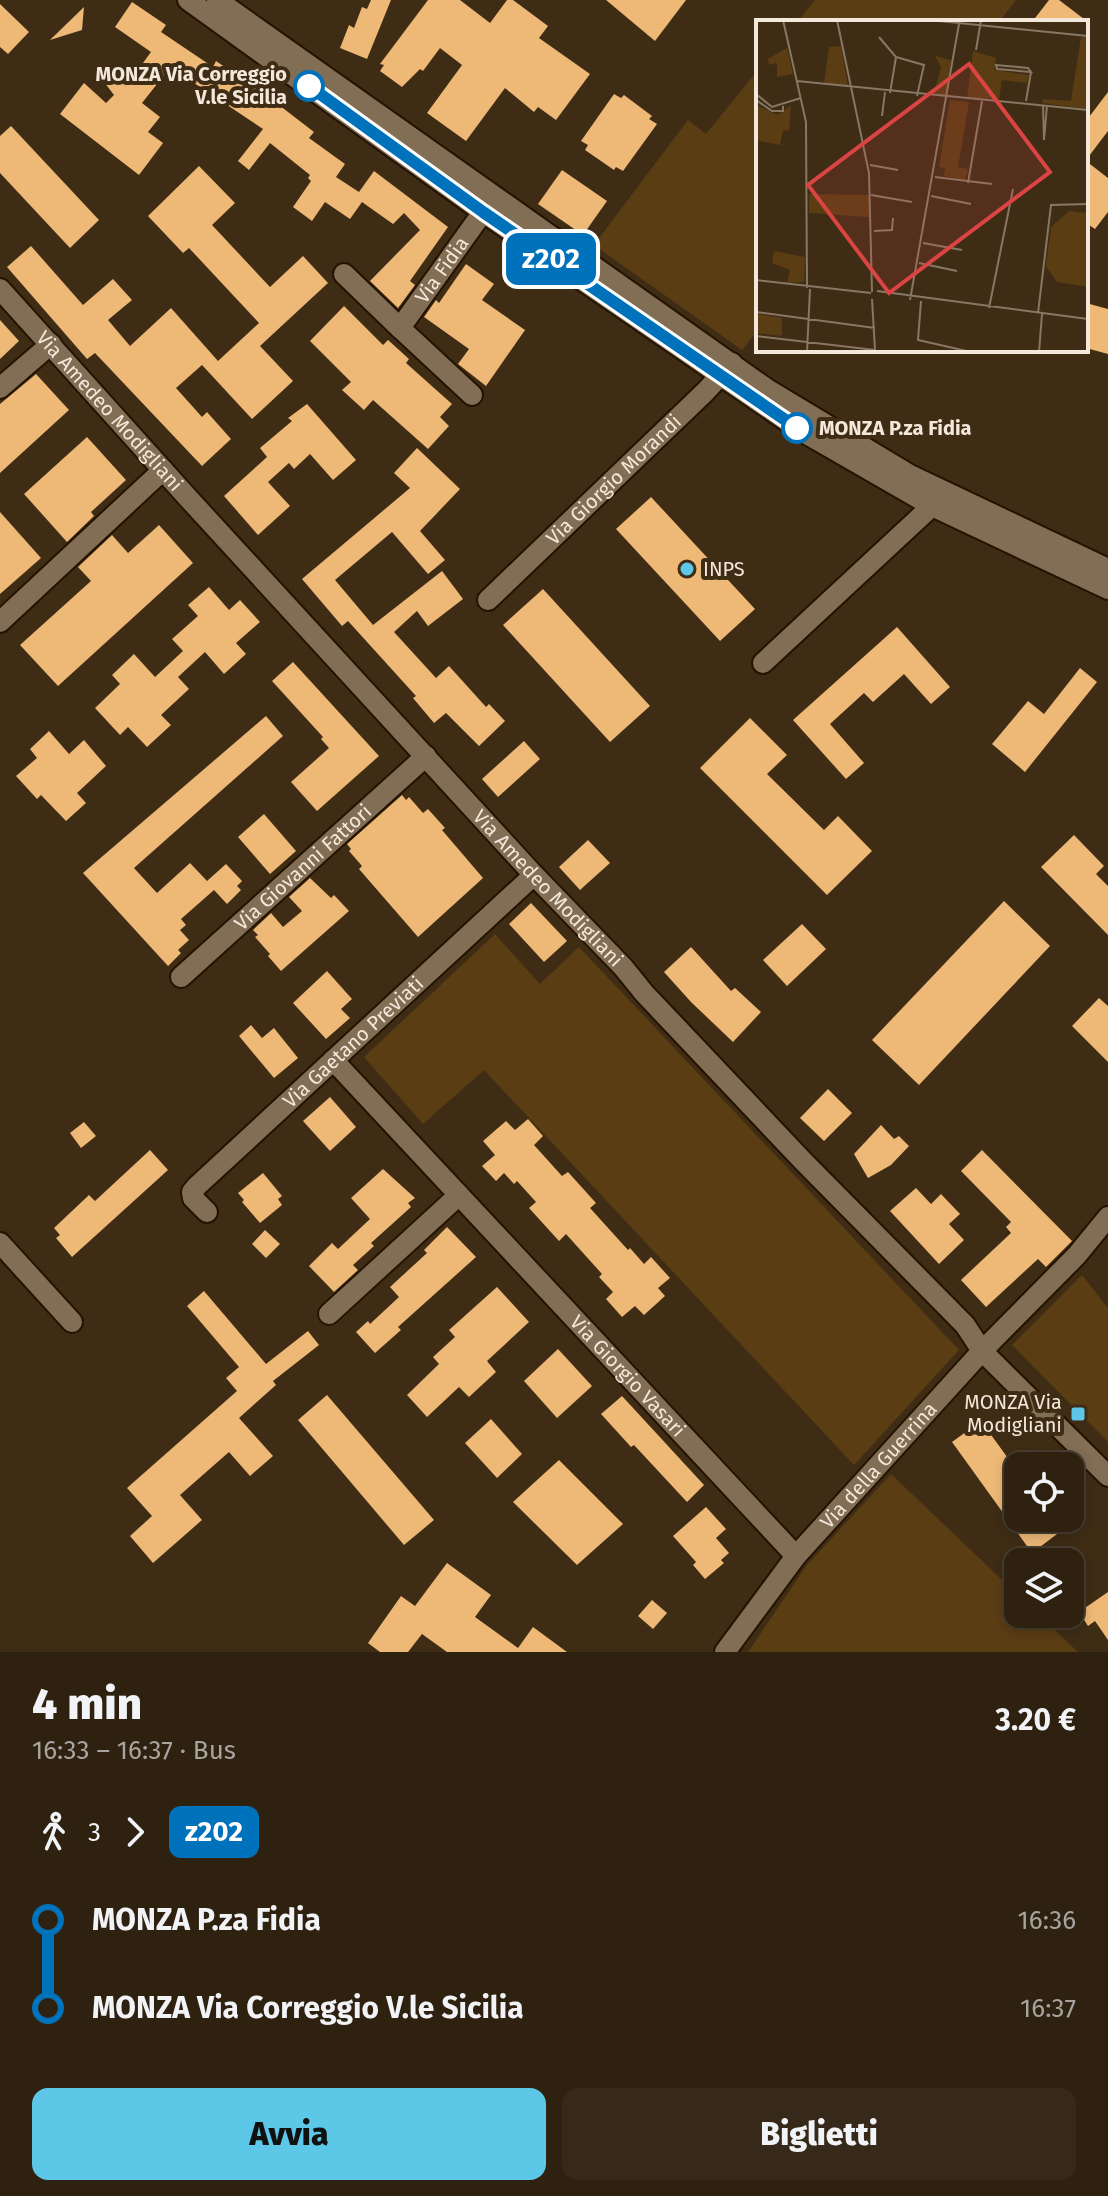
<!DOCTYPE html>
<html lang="it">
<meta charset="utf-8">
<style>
body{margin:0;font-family:"Fira Sans",sans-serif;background:#362919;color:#f1f3f6;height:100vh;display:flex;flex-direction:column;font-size:30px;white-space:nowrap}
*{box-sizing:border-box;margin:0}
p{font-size:26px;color:#a7a39f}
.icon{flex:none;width:44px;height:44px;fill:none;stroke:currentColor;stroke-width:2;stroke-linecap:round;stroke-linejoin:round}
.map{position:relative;height:1652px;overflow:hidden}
.panel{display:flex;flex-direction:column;background:#2e2110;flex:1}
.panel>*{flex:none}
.badge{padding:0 16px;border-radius:12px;font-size:28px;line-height:52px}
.controls{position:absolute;left:1004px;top:1452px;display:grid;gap:16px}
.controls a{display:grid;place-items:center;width:80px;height:80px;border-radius:16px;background:#2e2110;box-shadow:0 4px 12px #0003,0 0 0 2px #493e30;font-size:40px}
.map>.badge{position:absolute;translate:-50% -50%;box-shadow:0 0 0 4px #fff}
.legs{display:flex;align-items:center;gap:12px;height:88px;padding:0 32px;font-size:26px}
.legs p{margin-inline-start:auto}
.head{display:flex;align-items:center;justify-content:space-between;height:136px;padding:0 32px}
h1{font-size:44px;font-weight:800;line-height:60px}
.button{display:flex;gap:16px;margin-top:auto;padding:16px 32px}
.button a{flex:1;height:92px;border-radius:16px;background:#5dc7e8;color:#111;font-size:32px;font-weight:800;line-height:92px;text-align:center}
.button a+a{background:#362919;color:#f1f3f6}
ul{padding:0 32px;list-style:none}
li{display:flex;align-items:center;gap:28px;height:88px;font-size:30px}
li i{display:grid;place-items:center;width:12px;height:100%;margin:0 10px;background:currentColor}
li i::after{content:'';width:20px;height:20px;margin:-10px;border:6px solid;border-radius:50%;background:#2e2110}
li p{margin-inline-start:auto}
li:first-child i{background:linear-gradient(#0000 50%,currentColor 0)}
li:last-child i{background:linear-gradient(currentColor 50%,#0000 0)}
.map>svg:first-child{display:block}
.green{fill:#5b3d14}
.building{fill:#eeb876}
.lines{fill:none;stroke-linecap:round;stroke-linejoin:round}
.minor-casing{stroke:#241300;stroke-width:24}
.tertiary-casing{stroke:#241300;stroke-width:24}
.minor{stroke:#826d55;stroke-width:20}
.tertiary{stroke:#826d55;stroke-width:20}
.line-1-casing{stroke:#fff;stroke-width:18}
.line-1{stroke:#0072bc;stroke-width:12}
.stop-1-dot{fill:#fff;stroke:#0072bc;stroke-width:4}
.poi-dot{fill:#5dc7e8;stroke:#3e2c15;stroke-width:3}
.labels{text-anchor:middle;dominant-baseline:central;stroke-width:8;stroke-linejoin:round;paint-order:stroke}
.stop-label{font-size:20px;font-weight:bold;fill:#f4e8da;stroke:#3e2c15;text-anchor:end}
.street-label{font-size:20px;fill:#f4e8da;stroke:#3e2c15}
.poi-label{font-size:20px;fill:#f4e8da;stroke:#3e2c15;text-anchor:start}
.inset-road{fill:none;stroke:#877764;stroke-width:2}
.view{fill:#da4543;fill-opacity:0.15;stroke:#da4543;stroke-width:4}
.inset-edge{fill:none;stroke:#f4e8da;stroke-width:4}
</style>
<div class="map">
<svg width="1108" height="1652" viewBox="0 0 1108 1652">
<rect width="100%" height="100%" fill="#3e2c15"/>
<g class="green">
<path d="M815 0H1016L999 22H797Z"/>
<path d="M758 70V330L742 350 594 245 688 120 706 134Z"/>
<path d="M495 934 540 984 579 947 959 1350 854 1465 484 1070 423 1124 364 1057Z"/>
<path d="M1082 1275 1108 1308V1442L1012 1345Z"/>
<path d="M891 1474 1018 1595V1614H1038L1078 1652H748L807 1565Z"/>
</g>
<g class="building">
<path d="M371 0H391L367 59 340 48 349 25 354 28 362 7 367 9Z"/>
<path d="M428 0H460L490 23 507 0H513L548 26 539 38 590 74 556 120 538 107 534 112 505 88 466 141 427 113 462 65 440 48 423 71 420 69 402 87 380 71 384 65 380 64Z"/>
<path d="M606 0H686L655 41Z"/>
<path d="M1049 0H1059L1088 22H1032Z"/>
<path d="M132 2 166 25 161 32 213 67 216 61 266 95 314 132 309 138 345 164 336 177 359 192 374 171 448 227 410 281 415 285 398 308 370 281 420 230 404 213 393 224 362 202 350 219 325 202 312 221 293 207 311 181 308 178 310 175 270 143 249 170 238 161 263 129 188 79 169 69 142 103 160 117 148 132 163 143 139 175 60 114 84 83 106 103 114 95 101 78 110 67 129 82 151 52 115 27Z"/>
<path d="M0 4 29 32 8 54 0 47Z"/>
<path d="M84 7 82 30 50 40Z"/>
<path d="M1108 92V131L1086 160V121Z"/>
<path d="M614 94 621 98 624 95 652 116 649 119 657 124 623 171 616 167 614 170 585 150 588 145 581 141Z"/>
<path d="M11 126 99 220 70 248 0 173V136Z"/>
<path d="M1086 161 1108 178V212L1095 229 1086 223Z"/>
<path d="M199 166 235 203 212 225 270 287 303 256 328 283 260 346 293 381 252 419 202 365 176 388 202 417 207 412 231 439 202 466 95 353 87 359 7 267 31 246 83 305 113 279 132 300 108 320 130 346 171 308 218 361 259 323 189 248 183 253 148 216Z"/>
<path d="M562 170 607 201 583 235 538 204Z"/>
<path d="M466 264 494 284 482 300 525 330 486 386 458 364 469 349 424 317 436 300 439 303Z"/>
<path d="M1086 303 1108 309V354L1086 348Z"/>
<path d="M344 306 383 345 388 340 409 359 406 363 452 404 440 417 449 426 428 449 373 400 364 410 342 390 351 382 310 341Z"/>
<path d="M0 320 19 341 0 359Z"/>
<path d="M36 374 69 410 0 473V404Z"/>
<path d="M307 404 356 460 333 480 310 454 294 469 289 463 268 482 290 506 258 535 224 496 267 457 260 448 292 421 288 418Z"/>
<path d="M87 437 126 480 91 512 94 516 67 542 24 494Z"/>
<path d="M417 448 460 489 420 531 445 560 428 574 392 532 335 580 373 625 442 571 463 599 428 626 417 611 394 632 436 678 449 666 486 707 489 704 505 721 479 746 446 713 434 723 413 698 416 696 348 621 342 626 302 579 410 488 394 473Z"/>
<path d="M651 497 755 609 720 641 616 529Z"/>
<path d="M0 512 41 558 0 594Z"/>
<path d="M159 525 193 563 58 686 20 645 91 581 78 567 112 535 128 553Z"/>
<path d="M209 587 229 610 240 600 260 622 236 643 246 654 224 674 205 652 178 677 189 689 161 715 171 725 147 747 128 727 120 735 95 708 120 684 112 675 134 654 155 677 183 651 172 639 198 616 188 605Z"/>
<path d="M543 589 650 706 610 742 503 625Z"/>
<path d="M897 627 950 687 931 704 904 674 873 702 864 693 830 724 864 763 846 779 793 720Z"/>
<path d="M293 662 379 756 317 811 291 782 329 748 321 739 323 737 272 681Z"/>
<path d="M1080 668 1097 682 1025 772 992 744 1028 701 1044 714Z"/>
<path d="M266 716 283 736 134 868 157 893 190 863 207 881 226 864 242 881 237 886 241 890 227 904 214 890 181 919 186 925 180 930 189 940 178 950 181 953 168 966 83 873Z"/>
<path d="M750 718 787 755 767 774 824 830 838 816 872 851 827 895 700 768Z"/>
<path d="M49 731 69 754 84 740 106 766 77 793 86 803 66 821 41 795 37 799 16 776 37 758 30 749Z"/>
<path d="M524 741 540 759 498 797 482 779Z"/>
<path d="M402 795 406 800 409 797 423 813 428 809 445 828 442 830 483 878 418 937 359 869 362 866 349 851 351 849 347 844Z"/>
<path d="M264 814 296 851 270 874 238 837Z"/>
<path d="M1074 835 1104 866 1096 874 1108 886V935L1041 867Z"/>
<path d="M588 840 610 863 580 890 559 867Z"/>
<path d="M310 878 331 898 334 895 349 911 281 971 268 956 270 954 255 937 258 935 253 930 271 913 283 927 302 911 289 897Z"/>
<path d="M1004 901 1050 946 919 1085 872 1040Z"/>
<path d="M531 903 567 941 544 962 509 924Z"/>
<path d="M802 924 826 949 787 986 763 960Z"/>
<path d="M691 947 731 991 735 988 761 1012 733 1042 691 1002 664 972Z"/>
<path d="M327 971 352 999 341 1009 350 1018 326 1039 293 1003Z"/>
<path d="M1099 998 1108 1006V1062L1072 1026Z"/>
<path d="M251 1025 262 1038 274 1028 298 1058 274 1078 239 1036Z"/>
<path d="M828 1089 852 1113 824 1141 800 1118Z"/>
<path d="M330 1097 356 1127 330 1151 303 1121Z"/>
<path d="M528 1119 543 1136 534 1145 562 1176 568 1172 596 1203 590 1208 628 1250 630 1248 644 1264 651 1257 670 1278 658 1288 665 1296 644 1315 635 1306 622 1317 606 1299 613 1292 599 1277 602 1274 566 1234 559 1241 529 1208 536 1202 517 1181 514 1184 504 1173 496 1181 482 1166 495 1155 483 1141 506 1121 515 1130Z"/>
<path d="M84 1122 96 1136 81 1148 70 1133Z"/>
<path d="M881 1125 894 1139 899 1136 909 1146 891 1165 868 1178 854 1154Z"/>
<path d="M150 1150 168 1170 72 1257 56 1238 60 1235 54 1228 89 1195 95 1201Z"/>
<path d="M982 1150 1072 1241 1046 1267 1038 1259 986 1307 961 1280 1011 1233 1006 1227 1011 1222 961 1171Z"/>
<path d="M383 1169 415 1198 408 1203 411 1207 371 1243 374 1246 353 1265 358 1270 334 1292 309 1266 332 1243 338 1249 370 1219 351 1198Z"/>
<path d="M263 1173 282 1196 278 1199 282 1205 260 1223 242 1202 244 1200 238 1193Z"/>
<path d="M916 1188 931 1204 941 1194 960 1214 949 1224 964 1240 939 1264 890 1211Z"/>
<path d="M447 1227 476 1257 398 1327 401 1330 375 1353 356 1332 368 1321 370 1324 399 1297 390 1287 427 1253 424 1250Z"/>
<path d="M265 1230 280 1244 266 1258 252 1244Z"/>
<path d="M497 1287 529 1322 487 1361 496 1372 469 1397 459 1387 427 1417 407 1395 439 1364 433 1357 455 1337 449 1330Z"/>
<path d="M204 1291 266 1364 308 1331 319 1345 273 1381 276 1385 239 1418 273 1456 250 1476 229 1452 180 1495 202 1520 153 1563 130 1536 152 1516 127 1488 237 1391 226 1378 239 1367 187 1306Z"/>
<path d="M558 1349 592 1386 557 1418 524 1381Z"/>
<path d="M327 1395 434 1520 404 1545 298 1420Z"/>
<path d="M622 1396 704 1485 687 1502 634 1445 631 1447 601 1414Z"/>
<path d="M491 1419 522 1454 497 1478 465 1443Z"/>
<path d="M981 1421 1018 1472V1518H1051L1061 1531 1032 1553 952 1442Z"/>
<path d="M559 1460 623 1524 577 1565 513 1502Z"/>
<path d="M706 1507 726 1529 716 1538 729 1553 721 1560 724 1563 705 1579 693 1565 696 1562 673 1536Z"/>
<path d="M447 1563 491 1595 475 1617 518 1648 533 1627 567 1652H447L422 1634 408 1652H380L368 1643 401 1596 415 1606Z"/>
<path d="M1108 1592V1640L1095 1621 1088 1626 1079 1612Z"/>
<path d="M652 1600 667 1613 653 1629 638 1616Z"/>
</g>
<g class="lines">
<defs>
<g id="minor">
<path d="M344 274 400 328"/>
<path id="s1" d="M0 289 189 499 534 875 623 967 644 993 803 1161 965 1325 982 1351 1108 1476"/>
<path d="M0 388 51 344"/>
<path id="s2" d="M472 395 400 328 483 212"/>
<path id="s3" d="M488 600 705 392 732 363"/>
<path d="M0 622 163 470"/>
<path d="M763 663 932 506"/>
<path id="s4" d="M181 977 426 756"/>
<path id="s5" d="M333 1060 796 1556"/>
<path id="s6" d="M207 1212 193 1198 192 1192 197 1186 534 875"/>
<path d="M0 1243 72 1322"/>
<path d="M329 1314 459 1195"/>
<path id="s7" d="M725 1652 796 1556 982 1351 1077 1255 1108 1217"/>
</g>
<g id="tertiary">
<path d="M188 0 483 212 800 430 932 506 1108 589"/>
<path d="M217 0 767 389 910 475 1108 569"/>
</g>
</defs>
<use href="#minor" class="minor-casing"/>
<use href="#tertiary" class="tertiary-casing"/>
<use href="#minor" class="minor"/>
<use href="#tertiary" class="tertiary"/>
</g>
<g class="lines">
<defs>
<path id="line-1" d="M309 86 483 212 797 428"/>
</defs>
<use href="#line-1" class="line-1-casing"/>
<use href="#line-1" class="line-1"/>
</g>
<g class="stop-1-dot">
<circle cx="309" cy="86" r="14"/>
<circle cx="797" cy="428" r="14"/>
</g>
<g class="poi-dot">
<circle cx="687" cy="569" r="8"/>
<rect x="1070" y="1406" width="16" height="16" rx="4"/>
</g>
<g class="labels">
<g class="stop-label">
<text x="287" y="74">MONZA Via Correggio<tspan x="287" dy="23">V.le Sicilia</tspan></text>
<text x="819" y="428" text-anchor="start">MONZA P.za Fidia</text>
</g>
<g class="street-label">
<text stroke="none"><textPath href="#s2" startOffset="170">Via Fidia</textPath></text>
<text stroke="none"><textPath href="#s1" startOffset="164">Via Amedeo Modigliani</textPath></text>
<text stroke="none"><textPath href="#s3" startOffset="174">Via Giorgio Morandi</textPath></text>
<text stroke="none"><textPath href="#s4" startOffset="164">Via Giovanni Fattori</textPath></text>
<text stroke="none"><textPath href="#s1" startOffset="812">Via Amedeo Modigliani</textPath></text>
<text stroke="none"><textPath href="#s6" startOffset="246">Via Gaetano Previati</textPath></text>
<text stroke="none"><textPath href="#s5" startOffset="432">Via Giorgio Vasari</textPath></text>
<text stroke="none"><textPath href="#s7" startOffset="242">Via della Guerrina</textPath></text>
</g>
<g class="poi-label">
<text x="703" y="569">INPS</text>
<text x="1062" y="1402" text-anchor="end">MONZA Via<tspan x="1062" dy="23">Modigliani</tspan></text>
</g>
</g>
<g transform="translate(756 20)">
<rect width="332" height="332" fill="#3e2c15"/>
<path d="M325 17H330L332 32V89L286 83 287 79 315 81ZM85 26 92 66 68 64 73 27ZM31 28 37 54 21 57V43L13 45 12 39ZM217 31 240 38 238 50 273 55 271 63 246 60 243 79 211 78ZM179 36 195 40 190 76 178 74 185 47ZM194 80 213 82 202 147 212 149 209 160 188 156 189 148 183 147ZM0 85 22 95 35 85 33 111 27 110 24 125 0 120ZM53 174 113 175V197L53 193ZM313 191 332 193V267L301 262 290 246 295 207ZM18 231 49 237 48 262 31 263 34 250 16 243ZM2 294 26 298V316L0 313Z" fill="#5b3d14"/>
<path class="inset-road" d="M27 0 50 102 51 268M81 0 113 153 116 272M183 1 332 16M123 17 140 37 134 73M220 30 225 0M140 37 168 45 161 76M240 45 272 48 275 52 241 49ZM41 61 332 90M0 74 16 87 45 78M0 80 16 91H27V86M270 81 275 52M287 85 288 120 291 85M126 96 129 72M114 145 142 150M179 157 236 164M212 163 226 81M115 175 156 182M175 176 215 184M118 211 136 210 137 198M167 223 206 230M163 243 201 251M0 260 115 273M121 271 332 299M116 279 119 330M154 280 203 4M165 281 162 320 215 332M233 288 257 169M0 292 119 308M282 293 295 185 332 184M0 316 119 330M51 332 54 269M283 332 286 294"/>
<path class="view" d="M213 44 294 152 133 273 52 165Z"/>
<rect width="332" height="332" class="inset-edge"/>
</g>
</svg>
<div class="controls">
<a><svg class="icon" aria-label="locate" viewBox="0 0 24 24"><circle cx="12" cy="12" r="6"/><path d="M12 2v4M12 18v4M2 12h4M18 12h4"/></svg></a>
<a><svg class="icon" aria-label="layers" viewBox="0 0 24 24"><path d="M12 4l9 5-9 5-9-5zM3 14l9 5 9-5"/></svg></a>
</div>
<b class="badge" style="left:551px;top:259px;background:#0072bc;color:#fff">z202</b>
</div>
<section class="panel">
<div class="head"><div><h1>4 min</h1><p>16:33 – 16:37 · Bus</p></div><b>3.20 €</b></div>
<div class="legs"><svg class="icon" aria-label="walk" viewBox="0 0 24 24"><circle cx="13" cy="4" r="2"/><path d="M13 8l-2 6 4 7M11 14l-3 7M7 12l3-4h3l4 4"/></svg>3<svg class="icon" aria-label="forward" viewBox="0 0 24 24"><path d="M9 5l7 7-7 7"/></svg><b class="badge" style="background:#0072bc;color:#fff">z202</b></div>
<ul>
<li><i style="color:#0072bc"></i><b>MONZA P.za Fidia</b><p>16:36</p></li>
<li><i style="color:#0072bc"></i><b>MONZA Via Correggio V.le Sicilia</b><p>16:37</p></li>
</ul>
<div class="button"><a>Avvia</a><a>Biglietti</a></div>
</section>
